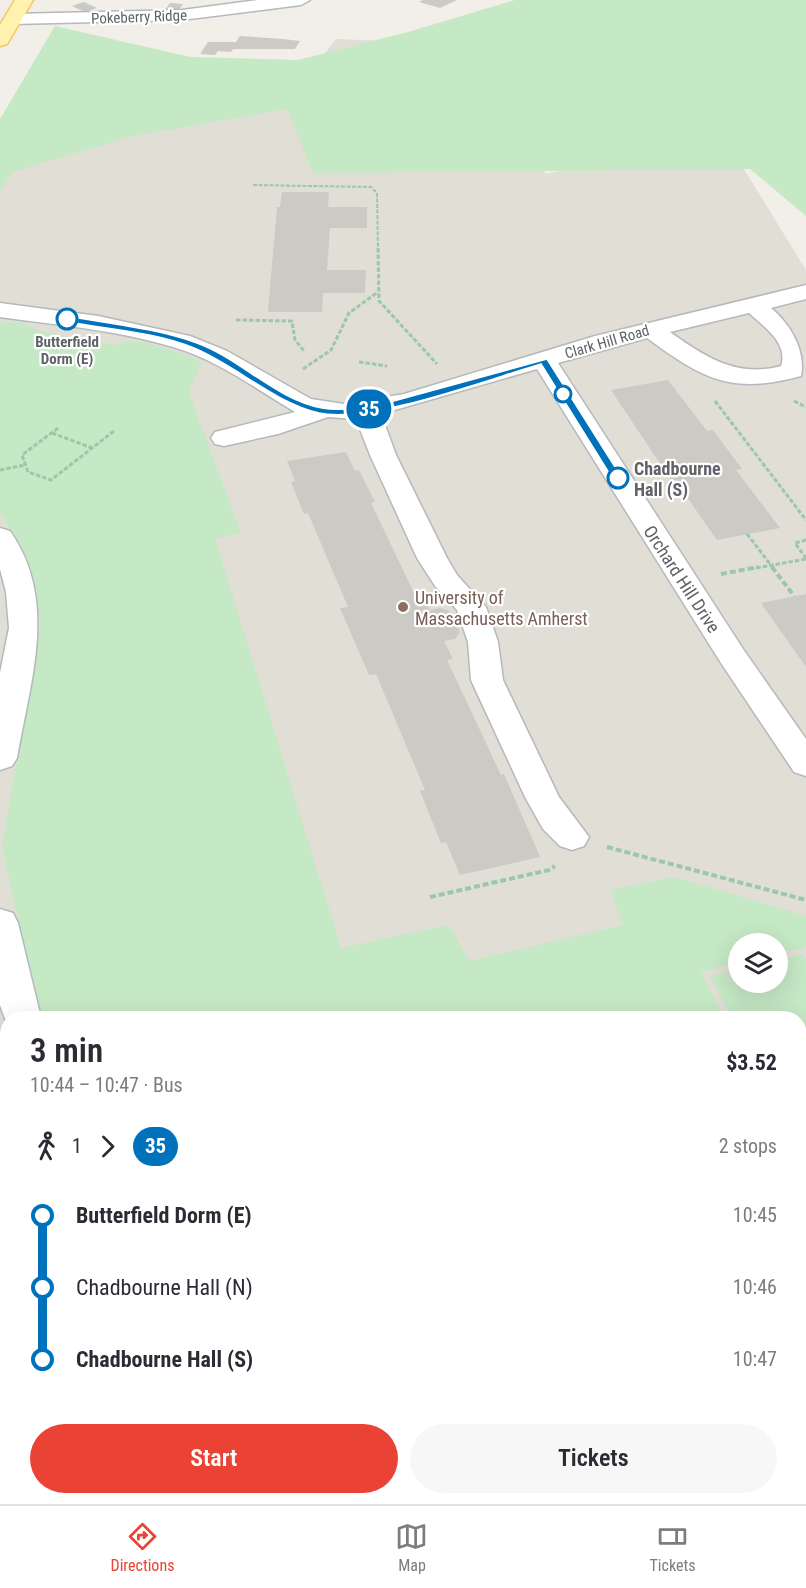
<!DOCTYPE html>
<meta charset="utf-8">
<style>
body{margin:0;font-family:"Roboto Condensed",sans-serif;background:#f7f7f7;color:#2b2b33;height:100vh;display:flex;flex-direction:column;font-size:22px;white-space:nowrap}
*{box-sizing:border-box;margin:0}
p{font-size:20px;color:#7c7c81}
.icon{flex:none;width:33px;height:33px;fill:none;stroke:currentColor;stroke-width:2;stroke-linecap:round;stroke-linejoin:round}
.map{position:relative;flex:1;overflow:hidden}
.side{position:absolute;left:0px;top:1011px;width:807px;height:494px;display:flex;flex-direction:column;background:#fff;border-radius:24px 24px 0 0;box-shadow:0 6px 24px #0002}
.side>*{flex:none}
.badge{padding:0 12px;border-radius:20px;font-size:21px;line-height:39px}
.buttons{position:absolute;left:728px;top:933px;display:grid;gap:12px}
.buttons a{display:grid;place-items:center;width:60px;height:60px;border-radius:50%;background:#fff;box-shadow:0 6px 24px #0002;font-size:30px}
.map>.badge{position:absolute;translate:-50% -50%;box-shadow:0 0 0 3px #fff}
.legs{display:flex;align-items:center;gap:9px;height:66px;padding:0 30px;font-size:20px}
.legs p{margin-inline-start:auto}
.head{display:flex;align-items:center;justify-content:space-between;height:102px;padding:0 30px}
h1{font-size:33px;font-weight:600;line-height:45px}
.button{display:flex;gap:12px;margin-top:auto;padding:12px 30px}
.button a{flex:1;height:69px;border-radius:36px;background:#ea4335;color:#fff;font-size:24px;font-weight:600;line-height:69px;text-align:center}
.button a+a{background:#f7f7f7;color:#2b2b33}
ul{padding:0 30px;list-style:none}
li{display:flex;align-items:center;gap:21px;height:72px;font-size:22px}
li i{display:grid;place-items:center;width:9px;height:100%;margin:0 8px;background:currentColor}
li i::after{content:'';width:15px;height:15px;margin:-8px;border:4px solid;border-radius:50%;background:#fff}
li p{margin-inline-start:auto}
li:first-child i{background:linear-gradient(#0000 50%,currentColor 0)}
li:last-child i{background:linear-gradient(currentColor 50%,#0000 0)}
.tabs{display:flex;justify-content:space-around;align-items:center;height:84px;border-top:2px solid #e1e1e2;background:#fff;font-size:16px;color:#7c7c81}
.tabs a{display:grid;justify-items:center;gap:3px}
.tabs .current{color:#ea4335}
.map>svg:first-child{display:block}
.education{fill:#e1ded6;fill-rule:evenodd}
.green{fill:#c5e8c5}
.building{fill:#cccac5}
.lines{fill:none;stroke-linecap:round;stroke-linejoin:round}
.minor-casing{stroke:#b5b8bc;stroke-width:3}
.major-casing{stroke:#f2c960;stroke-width:3}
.path-far2{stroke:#9cc7a9;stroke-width:2;stroke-dasharray:4 1.5;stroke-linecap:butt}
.path-far1{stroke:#9cc7a9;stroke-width:3;stroke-dasharray:4.5 2;stroke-linecap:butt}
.path{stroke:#9cc7a9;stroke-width:4;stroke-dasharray:6 3;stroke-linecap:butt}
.minor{fill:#fff;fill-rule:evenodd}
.major{fill:#fff2af;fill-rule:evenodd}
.line-1{fill:#0072bc;stroke:#fff;stroke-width:1.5}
.stop-1-dot{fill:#fff;stroke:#0072bc;stroke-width:3}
.education-dot{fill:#8d6e63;stroke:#fff;stroke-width:2}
.labels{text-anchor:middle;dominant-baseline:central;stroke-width:4.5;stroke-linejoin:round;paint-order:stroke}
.far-street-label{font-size:15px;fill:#5f6368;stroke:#fff}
.far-stop-label{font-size:15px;font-weight:bold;fill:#5f6368;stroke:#fff}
.stop-label{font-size:18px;font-weight:bold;fill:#5f6368;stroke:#fff;text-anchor:start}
.street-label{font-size:18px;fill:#5f6368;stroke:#fff}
.education-label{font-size:18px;fill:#785e54;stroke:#fff;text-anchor:start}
</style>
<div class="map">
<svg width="806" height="1504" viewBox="0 0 806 1504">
<rect width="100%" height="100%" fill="#f1efe8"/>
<path class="education" d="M336 39 514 46 545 174 723 135 806 270V1504H0V118L307 76ZM738 944H777V982H738ZM8 1018H800V1497H8Z"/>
<g class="green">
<path d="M515 0H806V216L750 169 313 173 287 109 133 136 12 172 0 192V119L55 26 190 57 298 60 408 32Z"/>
<path d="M6 322H21L39 331 115 345 130 341 148 343 193 357 201 364 190 388V396L241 533 215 538 341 948 449 925 469 961 623 925 610 890 675 877 806 916V948L777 953V944H738V963L701 972 725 1018H40L2 846 41 623 23 552 0 512V324Z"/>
<path d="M802 954 806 960V1114L800 1115V1018H732L710 976 738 970V982H777V960Z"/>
<path d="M806 1122V1300L800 1302V1124Z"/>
<path d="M7 1215 8 1497H708L688 1504H7L0 1447V1236Z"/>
</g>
<g class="building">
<path d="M423 0H457L440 8 419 2Z"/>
<path d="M84 2 97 8 85 12 72 6Z"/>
<path d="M170 3 183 4 178 11 165 10Z"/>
<path d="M240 36 283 39 300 41 295 49H233L231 52 218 51 215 55 200 54 208 42H236Z"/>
<path d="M282 192H329L328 207H367V228H330L327 270H366L365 293H323L322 312H268L277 207H280Z"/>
<path d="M668 380 707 431 713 430 742 469 736 470 780 528 717 540 675 480H671L611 390Z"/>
<path d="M346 452 355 471 359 470 375 502 371 503 415 595 422 594 430 610 440 608 451 612 460 632 455 639 444 641 453 659 447 660 501 775 504 774 540 857 460 875 446 842 441 843 420 791 425 790 376 674 369 675 340 608 348 607 308 513 304 514 291 482 295 481 287 461Z"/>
<path d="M806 594V667L761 603Z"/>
</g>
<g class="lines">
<defs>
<g id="minor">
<path d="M258 0H310L301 5 182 20 13 24 4 19 13 14 182 10Z"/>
<path d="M806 285V299L771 308C790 324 806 350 801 376 731 395 703 379 647 338L558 363 743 649 806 739V776L794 772 721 663 537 369 381 414 396 455 447 558 457 575 486 607 498 642 503 680 559 797 589 837 584 846 572 850 560 846 543 829 525 797 471 680 468 642 457 610 435 586 417 558 370 455 356 419 328 417 278 434 224 446 215 444 211 438 215 432 295 412C256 389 216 359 173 347 117 330 58 325 0 317V303L98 316 190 336 227 351 311 399 344 404 404 394 595 336ZM749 313C763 326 789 343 781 366 737 378 705 357 670 332Z"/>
<path d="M0 528 10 531C59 601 30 681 17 758L12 766 0 770V673L9 628 6 592 0 569Z"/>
<path d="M0 909 13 913 18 923 41 1018H8V1027L0 1005Z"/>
<path d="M8 1140V1191L0 1194V1143Z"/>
<path d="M800 1479 806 1490V1504H742L745 1497H800Z"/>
</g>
<path id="major" d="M15 0H33L7 44 0 46V25Z"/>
</defs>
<use href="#minor" class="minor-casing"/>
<use href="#major" class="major-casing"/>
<path class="path-far2" d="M253 185 371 187 377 193 378 250"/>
<g class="path-far1">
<path d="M378 248 379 301 437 364"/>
<path d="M236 320 292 321 295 340 304 351"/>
<path d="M359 362 387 366"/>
<path d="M303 369 331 350 349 313 378 292"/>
<path d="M715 401 806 520"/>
<path d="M794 401 806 407"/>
<path d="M58 428 22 455 28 472 51 480 114 431"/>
<path d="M52 433 92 448"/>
<path d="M0 470 25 465"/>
<path d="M747 534 774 569"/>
<path d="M806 540 795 543 806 558"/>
<path d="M750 569 806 559"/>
</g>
<g class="path">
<path d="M772 567 794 596"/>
<path d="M721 574 758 567"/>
<path d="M607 847 806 900"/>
<path d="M430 897 549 870 555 866"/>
</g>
<use href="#minor" class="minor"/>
<use href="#major" class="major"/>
</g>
<path class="line-1" d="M67 316C111 324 155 328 197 343 241 359 275 399 322 408 343 412 369 407 390 402L547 359 622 478 614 481 541 364C489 379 370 424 319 413 273 402 237 366 194 348 153 331 107 330 64 321Z"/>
<g class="stop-1-dot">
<circle cx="67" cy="319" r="10"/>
<circle cx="563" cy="394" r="8"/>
<circle cx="618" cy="478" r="10"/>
</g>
<circle class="education-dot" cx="403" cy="607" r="6"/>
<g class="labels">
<g class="far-street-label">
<text transform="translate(139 17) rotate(-2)">Pokeberry Ridge</text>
<text transform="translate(607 342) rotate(-16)">Clark Hill Road</text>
</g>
<g class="far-stop-label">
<text x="67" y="342">Butterfield<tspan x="67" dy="17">Dorm (E)</tspan></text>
</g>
<g class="stop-label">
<text x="634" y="468">Chadbourne<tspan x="634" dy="21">Hall (S)</tspan></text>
</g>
<g class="street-label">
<text transform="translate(682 579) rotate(57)">Orchard Hill Drive</text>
</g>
<g class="education-label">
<text x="415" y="597">University of<tspan x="415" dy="21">Massachusetts Amherst</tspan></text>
</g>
</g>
</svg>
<div class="buttons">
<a><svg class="icon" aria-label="layers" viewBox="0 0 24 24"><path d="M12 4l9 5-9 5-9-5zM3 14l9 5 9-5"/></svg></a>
</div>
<b class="badge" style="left:369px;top:409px;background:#0072bc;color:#fff">35</b>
<section class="side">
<div class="head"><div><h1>3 min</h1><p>10:44 – 10:47 · Bus</p></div><b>$3.52</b></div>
<div class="legs"><svg class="icon" aria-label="walk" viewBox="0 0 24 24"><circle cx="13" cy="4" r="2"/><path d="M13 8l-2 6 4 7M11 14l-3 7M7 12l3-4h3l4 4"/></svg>1<svg class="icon" aria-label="forward" viewBox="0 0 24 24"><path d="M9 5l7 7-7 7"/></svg><b class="badge" style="background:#0072bc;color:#fff">35</b><p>2 stops</p></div>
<ul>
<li><i style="color:#0072bc"></i><b>Butterfield Dorm (E)</b><p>10:45</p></li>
<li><i style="color:#0072bc"></i><span>Chadbourne Hall (N)</span><p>10:46</p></li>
<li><i style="color:#0072bc"></i><b>Chadbourne Hall (S)</b><p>10:47</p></li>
</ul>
<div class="button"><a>Start</a><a>Tickets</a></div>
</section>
</div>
<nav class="tabs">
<a class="current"><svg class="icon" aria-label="directions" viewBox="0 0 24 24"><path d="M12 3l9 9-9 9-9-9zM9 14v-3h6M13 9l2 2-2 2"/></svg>Directions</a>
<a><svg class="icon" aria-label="map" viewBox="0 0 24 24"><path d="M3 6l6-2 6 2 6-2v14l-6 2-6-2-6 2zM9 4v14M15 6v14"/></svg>Map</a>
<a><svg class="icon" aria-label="tickets" viewBox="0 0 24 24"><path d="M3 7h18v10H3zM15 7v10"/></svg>Tickets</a>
</nav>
